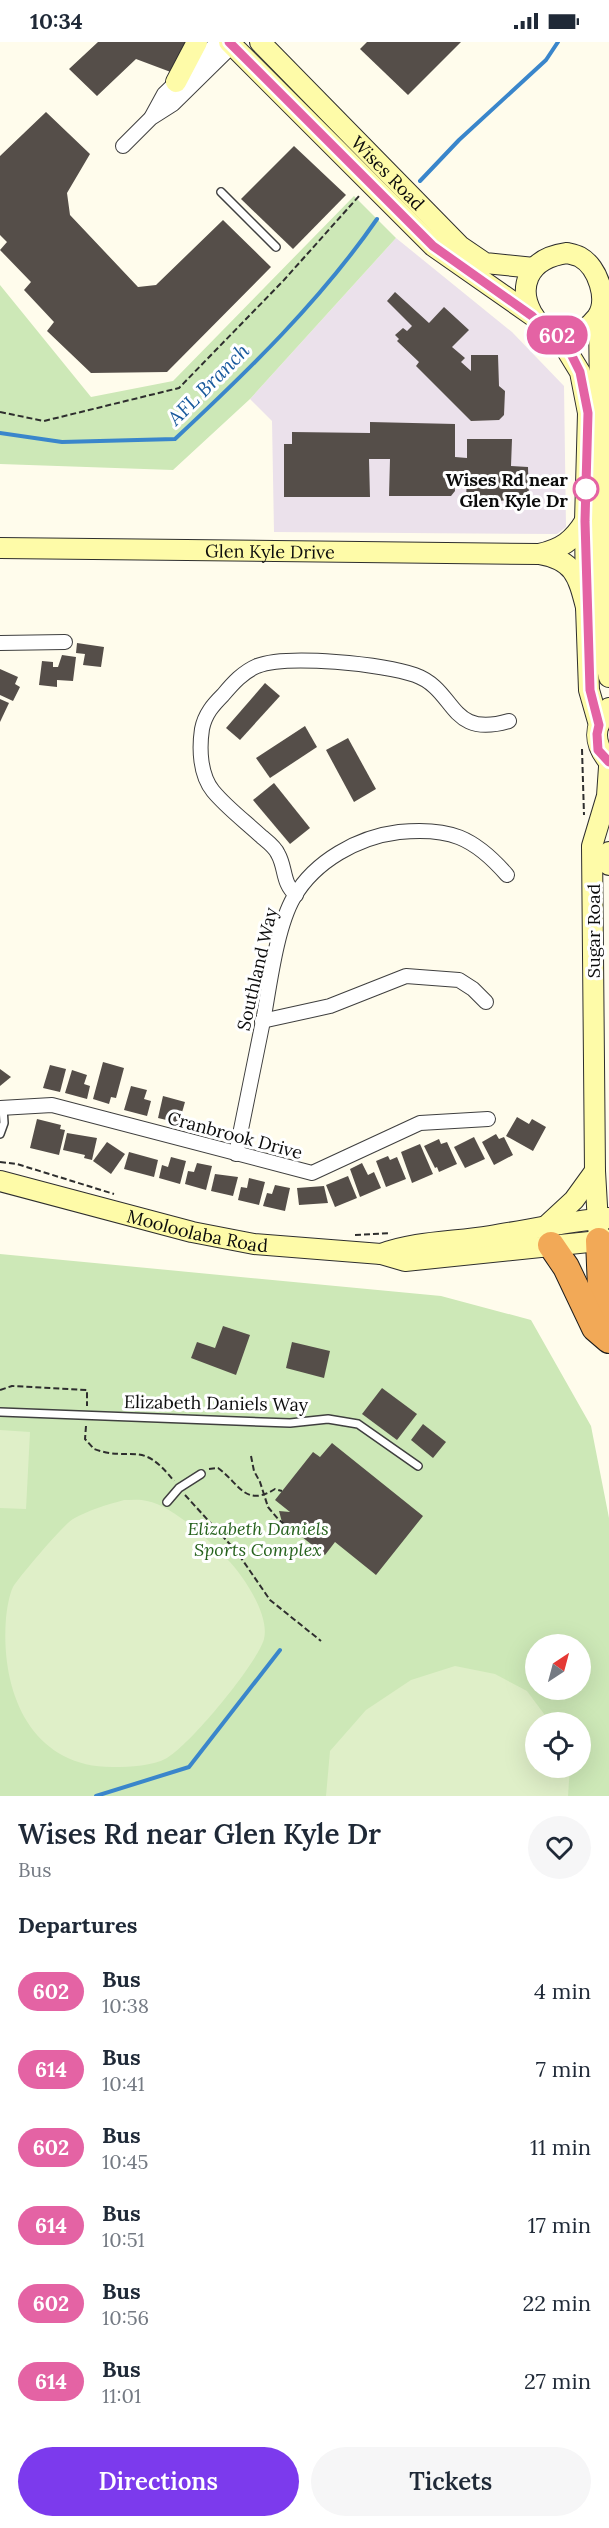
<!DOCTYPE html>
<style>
body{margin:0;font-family:Lora,serif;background:#f6f6f7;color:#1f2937;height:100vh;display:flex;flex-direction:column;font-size:22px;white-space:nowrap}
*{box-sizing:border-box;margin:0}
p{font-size:20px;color:#747a83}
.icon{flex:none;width:33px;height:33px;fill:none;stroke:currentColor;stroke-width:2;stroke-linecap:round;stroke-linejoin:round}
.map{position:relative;height:1754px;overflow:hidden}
.drawer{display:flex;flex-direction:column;background:#fff;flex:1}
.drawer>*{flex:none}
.badge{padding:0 12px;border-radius:20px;font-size:21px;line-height:39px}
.needle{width:39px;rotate:36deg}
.buttons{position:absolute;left:525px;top:1592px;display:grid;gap:12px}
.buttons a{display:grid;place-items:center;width:66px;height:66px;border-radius:50%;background:#fff;box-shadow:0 6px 24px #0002;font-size:30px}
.map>.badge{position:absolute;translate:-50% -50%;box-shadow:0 0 0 3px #fff}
h2{padding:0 18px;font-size:22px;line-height:54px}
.round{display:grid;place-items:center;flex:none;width:63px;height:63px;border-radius:32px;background:#f6f6f7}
.head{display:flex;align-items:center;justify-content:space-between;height:102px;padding:0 18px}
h1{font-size:28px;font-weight:600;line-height:45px}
.primary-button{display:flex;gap:12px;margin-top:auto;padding:12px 18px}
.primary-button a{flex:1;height:69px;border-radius:36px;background:#7c3aed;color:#fff;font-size:24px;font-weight:600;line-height:69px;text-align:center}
.primary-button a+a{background:#f6f6f7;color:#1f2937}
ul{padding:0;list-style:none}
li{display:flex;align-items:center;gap:18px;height:78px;padding:0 18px}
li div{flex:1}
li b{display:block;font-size:22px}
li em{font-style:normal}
li .badge{min-width:66px;font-weight:700;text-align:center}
.status{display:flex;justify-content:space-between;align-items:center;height:42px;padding:0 30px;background:#fff;direction:ltr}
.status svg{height:16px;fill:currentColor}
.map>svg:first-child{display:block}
.industrial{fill:#ebe1eb}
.green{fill:#cde8b7;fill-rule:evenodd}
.pitch{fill:#dfefc8}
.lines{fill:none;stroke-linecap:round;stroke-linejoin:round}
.stream{stroke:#3a86cb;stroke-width:4}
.building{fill:#554e49}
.lane-casing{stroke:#3f3f3f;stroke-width:10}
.street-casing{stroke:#3f3f3f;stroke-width:16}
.secondary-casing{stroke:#2e2e2e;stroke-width:22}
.highway-casing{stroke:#1d1d1d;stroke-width:28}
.path{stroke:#2e2e2e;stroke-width:2;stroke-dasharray:6 3;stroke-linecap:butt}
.lane{stroke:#fff;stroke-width:7}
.street{stroke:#fff;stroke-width:14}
.secondary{stroke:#fefba8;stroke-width:20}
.highway{stroke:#f2a957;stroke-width:26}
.line-casing{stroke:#fff;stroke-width:14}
.line{stroke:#e463a4;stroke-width:9}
.stop-dot{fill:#fff;stroke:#e463a4;stroke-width:3}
.labels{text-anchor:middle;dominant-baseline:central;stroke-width:6;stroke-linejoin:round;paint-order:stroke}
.street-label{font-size:18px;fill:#0c0c0c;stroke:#fff}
.stop-label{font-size:18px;font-weight:bold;fill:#0c0c0c;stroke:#fff;text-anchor:end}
.park-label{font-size:18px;font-style:italic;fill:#27631e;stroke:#fff}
.water-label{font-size:20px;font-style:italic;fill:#18599c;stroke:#fff}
</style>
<div class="status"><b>10:34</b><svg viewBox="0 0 49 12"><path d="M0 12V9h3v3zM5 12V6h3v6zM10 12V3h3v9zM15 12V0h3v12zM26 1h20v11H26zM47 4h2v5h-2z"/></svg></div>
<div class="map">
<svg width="609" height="1754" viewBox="0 0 609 1754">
<rect width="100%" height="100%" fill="#fffcec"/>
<path class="industrial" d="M396 196 512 290 564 344 566 485 557 492 274 490 272 379 250 357Z"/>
<g class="green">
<path d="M354 154 396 196 250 357 173 428 0 422V243L91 355 173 339Z"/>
<path d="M0 1212 441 1254 531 1278 591 1384 609 1476V1754H0ZM536 1602H580V1647H536ZM536 1680H580V1725H536Z"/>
</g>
<g class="pitch">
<path d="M0 1388 30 1390 26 1467 0 1466Z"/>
<path d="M124 1458C131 1458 140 1457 147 1459 173 1464 209 1498 227 1517 243 1533 270 1573 264 1597 257 1622 190 1703 167 1716 153 1724 130 1725 114 1725 31 1726 0 1650 6 1576 7 1567 9 1553 13 1545 19 1535 64 1482 73 1477 89 1468 106 1463 124 1458Z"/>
<path d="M455 1624 495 1632 527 1649 550 1680H536V1725H570L568 1754H326L330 1709 366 1668 411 1638Z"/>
</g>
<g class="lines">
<g class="stream">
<path d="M420 139 459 98 546 18 558 0"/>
<path d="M0 391 62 400 175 397C247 330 321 258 377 177"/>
<path d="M96 1754 189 1725 280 1608"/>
</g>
</g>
<g class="building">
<path d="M98 0H193L176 32 136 17 97 54 69 27Z"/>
<path d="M367 0H461L408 53 360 7Z"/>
<path d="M46 70 90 112 67 151 70 173 138 245 156 243 223 178 271 225 167 330 91 331 47 289 54 280 24 248 31 240 0 208 7 200 0 193V114Z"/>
<path d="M294 104 346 153 293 207 241 157Z"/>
<path d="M395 250 429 281 444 265 469 288 452 305 465 316 461 320 471 329V313H498L499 344 505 349 504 373 499 378 471 379 416 324 419 320 397 299 399 297 395 293 403 286 407 289 412 284 387 259Z"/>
<path d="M370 380 455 382V415L467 416V397H512L511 424 528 425 529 459 466 458 467 435H454L455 449 451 454H389L390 417H369L370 455H284V402H292V390L370 391Z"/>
<path d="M77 601 104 605 101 625 83 623 85 612 76 611Z"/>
<path d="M62 613 76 615 73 639 57 638V645L39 643 42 619 53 620V625H58Z"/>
<path d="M0 627 18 635 15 642 20 645 13 659 0 653Z"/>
<path d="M265 641 280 654 240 698 226 686Z"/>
<path d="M0 657 9 661 0 680Z"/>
<path d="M305 684 317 705 270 736 256 716Z"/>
<path d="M348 696 376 747 354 760 326 708Z"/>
<path d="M274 741 310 786 290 802 253 758Z"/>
<path d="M103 1020 124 1026 116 1056 111 1055 109 1062 93 1057Z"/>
<path d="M50 1023 66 1027 60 1050 43 1046Z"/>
<path d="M0 1027 11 1035 0 1044Z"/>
<path d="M72 1028 87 1033 84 1042 90 1044 87 1057 65 1051Z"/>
<path d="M131 1044 147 1048 144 1057 151 1059 147 1074 124 1068Z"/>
<path d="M163 1054 185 1060 179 1081 158 1076Z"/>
<path d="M517 1075 529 1082 532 1077 546 1085 533 1109 506 1094Z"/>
<path d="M37 1077 61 1083 60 1087 65 1088 59 1113 30 1106Z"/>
<path d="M67 1091 97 1096 92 1118 84 1116 85 1113 63 1108Z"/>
<path d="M496 1092 499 1097 504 1095 513 1113 494 1123 482 1100Z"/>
<path d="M474 1095 485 1117 465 1126 454 1105Z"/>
<path d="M439 1097 441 1102 447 1100 457 1122 439 1130 437 1125 435 1126 424 1104Z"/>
<path d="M107 1100 125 1112 111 1132 93 1119Z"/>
<path d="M420 1102 433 1132 412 1141 401 1110Z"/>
<path d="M129 1110 158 1118 154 1135 124 1127Z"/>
<path d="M388 1114 390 1118 397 1115 406 1137 386 1145 376 1119Z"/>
<path d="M171 1115 186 1119 180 1142 159 1136 162 1123 168 1125Z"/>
<path d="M197 1121 212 1124 206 1148 185 1142 188 1129 194 1130Z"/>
<path d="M362 1121 368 1133 374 1130 381 1146 360 1155 350 1127Z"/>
<path d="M215 1132 238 1135 233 1154 211 1149Z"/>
<path d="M348 1134 357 1156 335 1165 326 1143Z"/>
<path d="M249 1136 265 1140 259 1163 238 1158 241 1145 247 1146Z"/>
<path d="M275 1143 290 1146 285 1169 263 1164 267 1151 272 1152Z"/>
<path d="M324 1144 328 1161 299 1163 297 1146Z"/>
<path d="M223 1284 250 1293 236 1333 191 1316 197 1300 215 1306Z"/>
<path d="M292 1300 330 1309 324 1336 286 1326Z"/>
<path d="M382 1346 417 1372 397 1398 362 1372Z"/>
<path d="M423 1382 446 1400 433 1416 411 1398Z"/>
<path d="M332 1401 423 1474 376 1533 335 1500 325 1513 302 1495 305 1491 294 1482 283 1484 279 1469 290 1470 275 1458 313 1410 320 1415Z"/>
</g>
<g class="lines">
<defs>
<g id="lane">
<path d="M221 150 276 205"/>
<path d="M0 1092 4 1081 3 1065"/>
<path d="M0 1370 290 1381 328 1377 358 1382 418 1424"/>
<path d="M167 1460 179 1446 201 1432"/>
</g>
<g id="street">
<path d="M152 74 164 52 218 0"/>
<path d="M123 104 151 76 173 62 233 3"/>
<path d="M0 601 65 600"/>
<path d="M296 853C282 841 286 826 278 812 275 805 268 800 262 795 246 780 227 766 213 749 200 733 199 707 202 687 205 672 213 663 223 653 233 641 243 630 257 624 287 612 384 622 415 633 457 648 448 697 509 679"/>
<path d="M262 979 330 964 406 934 459 938 473 947 486 960"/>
<path d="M0 1066 52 1063 312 1131 420 1081 488 1077"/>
<path d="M236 1112C245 1066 255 1020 264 974 270 940 277 884 294 855 315 819 358 795 399 790 449 785 474 795 507 833"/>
</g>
<g id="secondary">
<path d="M229 0 433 204 533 274"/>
<path id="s1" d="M260 0 460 204 485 221 534 226"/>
<path d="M176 40 197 0"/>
<path d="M567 211C571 212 576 213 580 215 598 225 609 258 597 275 549 337 481 223 567 211Z"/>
<path d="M599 273 603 608 609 635"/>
<path d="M558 294 580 330 588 371 585 479 586 565 589 648 599 683"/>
<path id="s2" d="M0 506 539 512C574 518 578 534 586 565"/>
<path d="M539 512C561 507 573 499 585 479"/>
<path d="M609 666C593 685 593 701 609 720"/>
<path d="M609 810V823"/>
<path id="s3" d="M0 1139 192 1190 254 1202 381 1212 405 1219 609 1198"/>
<path d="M547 1183 574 1158 595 1129"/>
<path d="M599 1199 595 1129 592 804 607 754 609 725"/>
<path d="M381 1212C416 1199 453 1200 490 1194 529 1188 568 1179 608 1176"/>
</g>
<g id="highway">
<path d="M599 1199 601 1246 609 1293"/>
<path d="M551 1203 566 1225 595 1286 609 1298"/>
</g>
</defs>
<use href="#lane" class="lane-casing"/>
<use href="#street" class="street-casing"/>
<use href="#secondary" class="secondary-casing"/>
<use href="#highway" class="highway-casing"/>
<g class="path">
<path d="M0 370 44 379 179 346 284 238 359 154"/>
<path d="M582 707 584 773"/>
<path d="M0 1120 17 1122 114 1152"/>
<path d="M355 1193 391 1191"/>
<path d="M0 1348 12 1344 87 1348V1364"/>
<path d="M86 1384 85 1397 94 1407C133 1421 140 1396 174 1439"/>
<path d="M251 1414 254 1429 260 1440 268 1465 278 1477 296 1492"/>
<path d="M209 1427 218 1426C239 1441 245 1466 275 1447L282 1449"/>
<path d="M185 1453 237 1510 270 1558 321 1599"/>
</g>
<use href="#lane" class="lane"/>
<use href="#street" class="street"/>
<use href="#secondary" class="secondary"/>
<use href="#highway" class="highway"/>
</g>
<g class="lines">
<defs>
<path id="line" d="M229 0 433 204 532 274 547 289 558 294 571 312 580 330 588 371 585 479 590 648 599 683 597 692 598 708 609 720"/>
</defs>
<use href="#line" class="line-casing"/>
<use href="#line" class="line"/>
</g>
<circle class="stop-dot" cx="586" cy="447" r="12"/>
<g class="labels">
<g class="street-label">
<text stroke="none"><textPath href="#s1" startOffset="183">Wises Road</textPath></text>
<text stroke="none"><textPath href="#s2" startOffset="270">Glen Kyle Drive</textPath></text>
<text transform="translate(593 889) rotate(-90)">Sugar Road</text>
<text transform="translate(257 927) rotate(-77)">Southland Way</text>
<text transform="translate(235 1093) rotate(15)">Cranbrook Drive</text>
<text stroke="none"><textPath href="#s3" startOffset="204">Mooloolaba Road</textPath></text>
<text transform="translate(216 1361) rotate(1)">Elizabeth Daniels Way</text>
</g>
<g class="stop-label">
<text x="568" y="437">Wises Rd near<tspan x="568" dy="21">Glen Kyle Dr</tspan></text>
</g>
<g class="park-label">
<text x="258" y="1486">Elizabeth Daniels<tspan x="258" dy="21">Sports Complex</tspan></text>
</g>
<g class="water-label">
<text transform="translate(208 342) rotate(-45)">AFL Branch</text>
</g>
</g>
</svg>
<div class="buttons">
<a><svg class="needle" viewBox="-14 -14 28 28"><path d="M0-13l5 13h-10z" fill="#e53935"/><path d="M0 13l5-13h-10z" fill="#747a83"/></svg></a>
<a><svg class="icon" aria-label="locate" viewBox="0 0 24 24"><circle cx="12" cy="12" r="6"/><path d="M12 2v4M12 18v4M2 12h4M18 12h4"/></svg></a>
</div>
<b class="badge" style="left:557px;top:293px;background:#e463a4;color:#fff">602</b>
</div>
<section class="drawer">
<div class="head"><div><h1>Wises Rd near Glen Kyle Dr</h1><p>Bus</p></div><a class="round"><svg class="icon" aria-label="heart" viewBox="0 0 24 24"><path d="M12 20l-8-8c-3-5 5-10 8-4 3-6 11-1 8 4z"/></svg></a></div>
<h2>Departures</h2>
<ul>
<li><span class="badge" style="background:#e463a4;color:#fff">602</span><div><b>Bus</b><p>10:38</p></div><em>4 min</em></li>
<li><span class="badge" style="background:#e463a4;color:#fff">614</span><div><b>Bus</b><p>10:41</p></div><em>7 min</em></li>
<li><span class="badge" style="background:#e463a4;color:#fff">602</span><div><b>Bus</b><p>10:45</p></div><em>11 min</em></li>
<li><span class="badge" style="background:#e463a4;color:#fff">614</span><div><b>Bus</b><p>10:51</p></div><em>17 min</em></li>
<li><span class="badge" style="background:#e463a4;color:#fff">602</span><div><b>Bus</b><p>10:56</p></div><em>22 min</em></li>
<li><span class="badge" style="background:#e463a4;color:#fff">614</span><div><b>Bus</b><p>11:01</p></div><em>27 min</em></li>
</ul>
<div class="primary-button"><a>Directions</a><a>Tickets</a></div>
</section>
